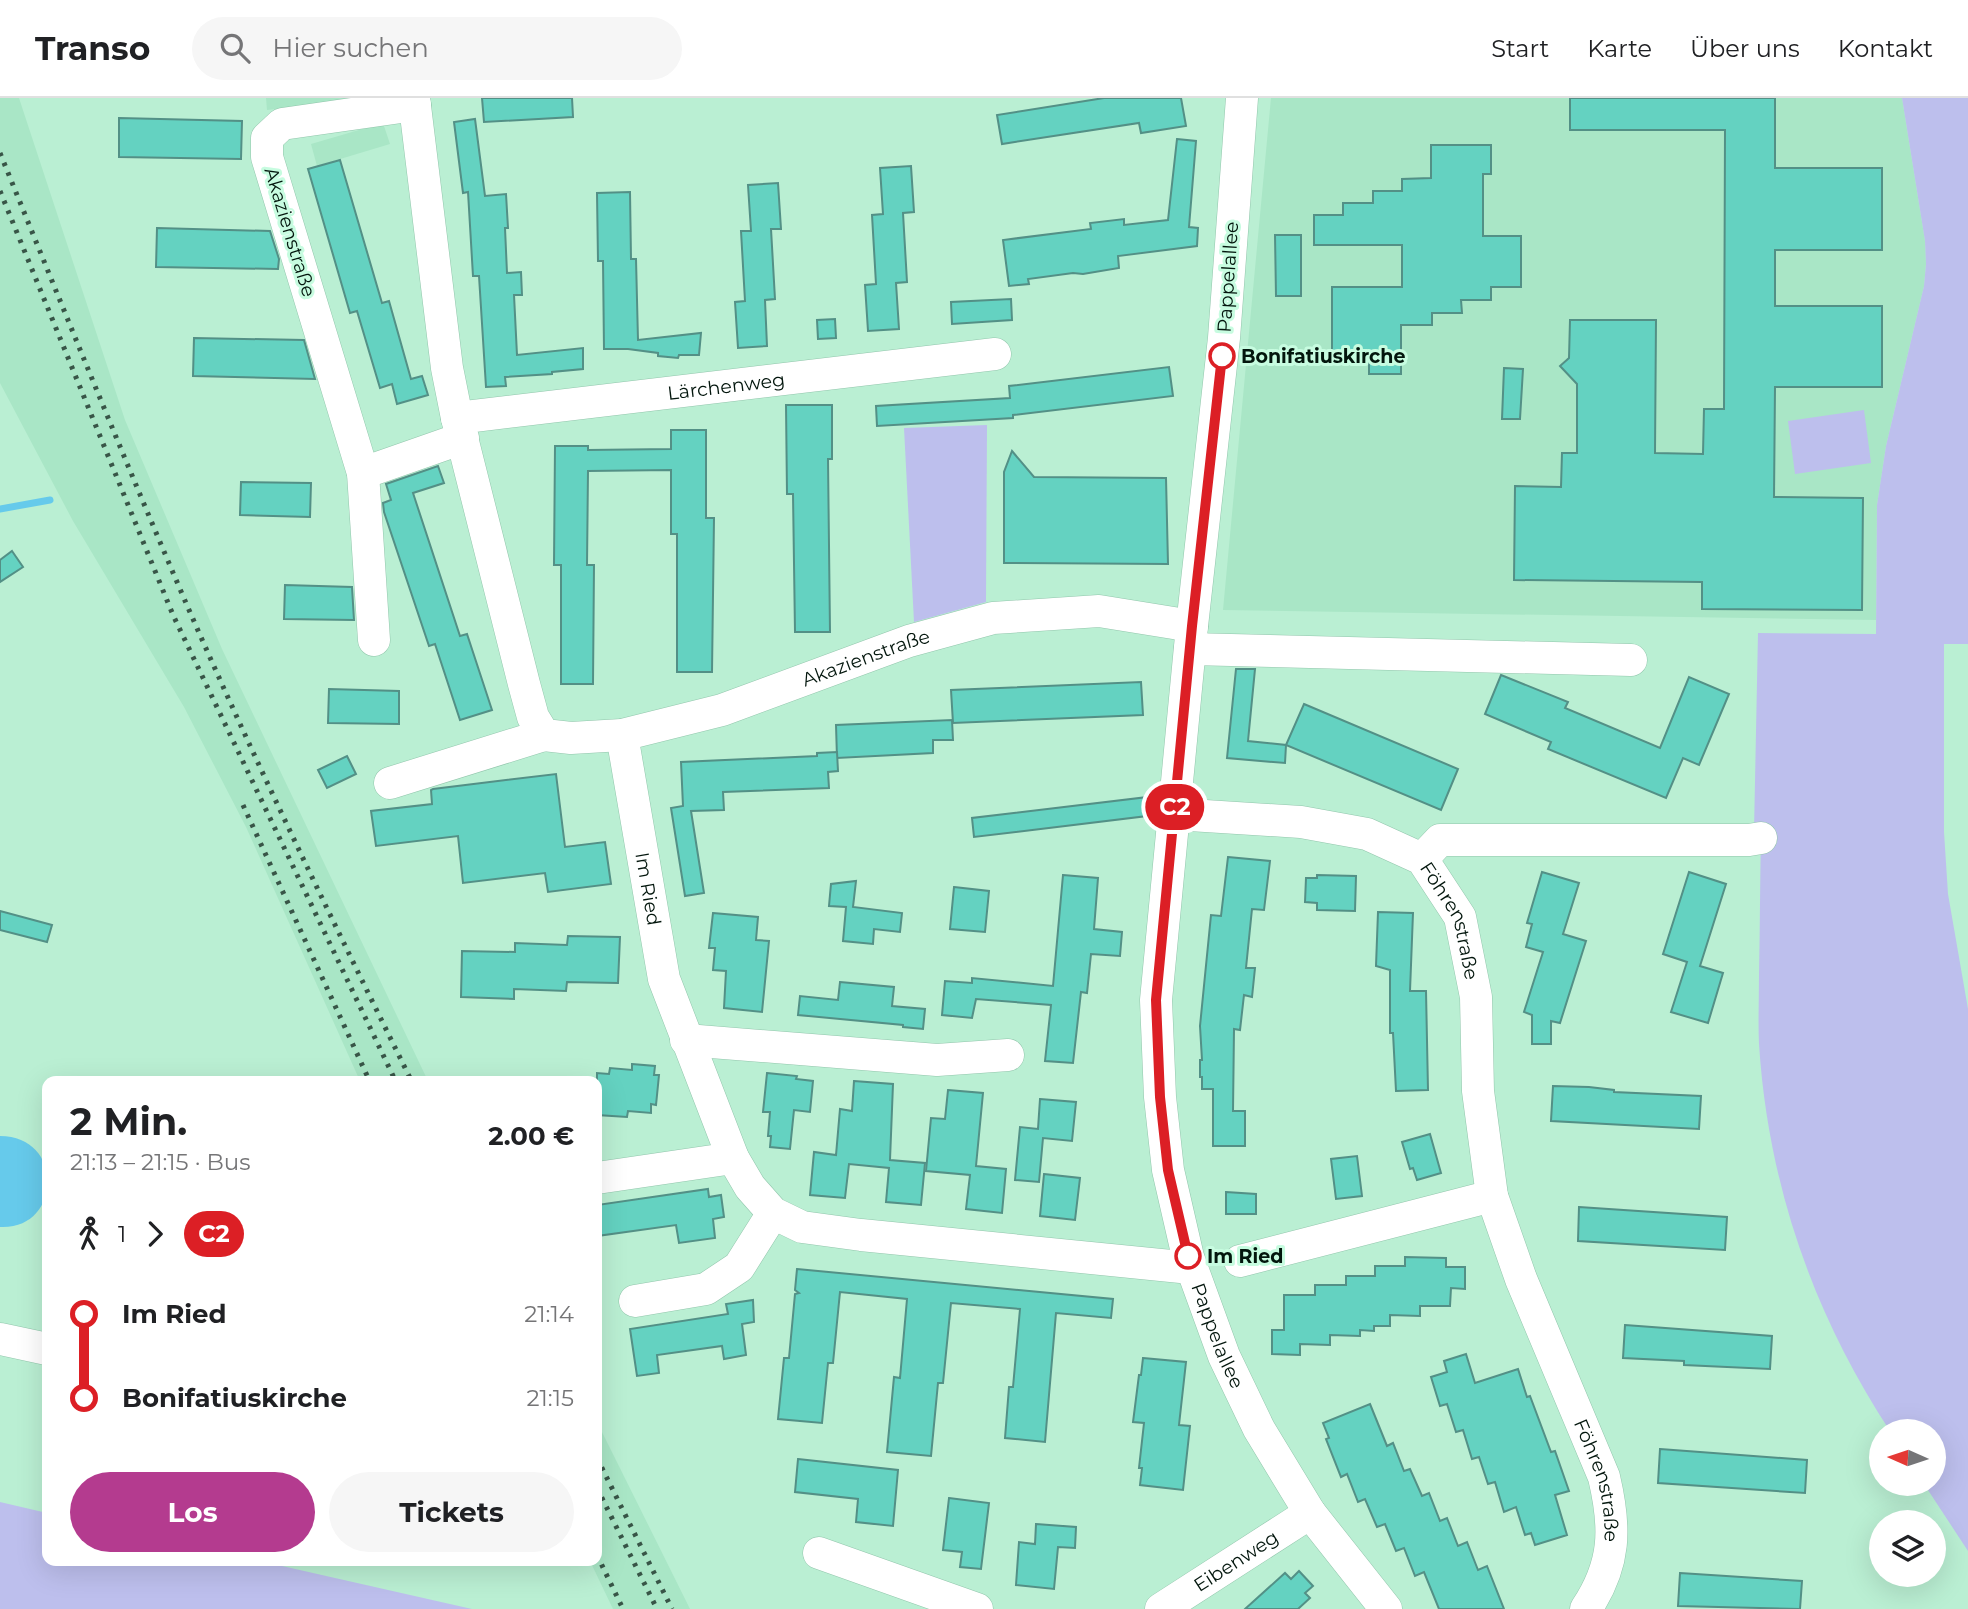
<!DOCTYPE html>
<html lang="de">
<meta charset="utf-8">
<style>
body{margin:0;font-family:Montserrat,sans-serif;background:#f6f6f6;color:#202124;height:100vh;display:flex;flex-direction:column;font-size:26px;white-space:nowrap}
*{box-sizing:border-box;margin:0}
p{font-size:23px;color:#757577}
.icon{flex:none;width:38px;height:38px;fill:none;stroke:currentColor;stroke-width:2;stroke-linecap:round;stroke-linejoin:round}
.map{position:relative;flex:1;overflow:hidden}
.sheet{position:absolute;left:42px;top:978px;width:560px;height:490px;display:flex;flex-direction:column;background:#fff;border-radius:14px;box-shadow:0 7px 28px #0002}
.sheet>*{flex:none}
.badge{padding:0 14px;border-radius:23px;font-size:24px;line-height:46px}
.needle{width:46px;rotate:273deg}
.buttons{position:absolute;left:1869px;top:1321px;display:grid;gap:14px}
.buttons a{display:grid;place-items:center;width:77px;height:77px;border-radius:50%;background:#fff;box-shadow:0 7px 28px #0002;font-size:35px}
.map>.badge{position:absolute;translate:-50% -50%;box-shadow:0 0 0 4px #fff}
.legs{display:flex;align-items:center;gap:10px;height:77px;padding:0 28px;font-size:23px}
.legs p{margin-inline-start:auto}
.headline{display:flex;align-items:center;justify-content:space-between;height:119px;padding:0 28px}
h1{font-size:38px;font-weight:700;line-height:52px}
.primary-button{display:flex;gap:14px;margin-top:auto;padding:14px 28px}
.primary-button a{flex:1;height:80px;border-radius:42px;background:#b43b8f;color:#fff;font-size:28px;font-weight:700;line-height:80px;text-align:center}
.primary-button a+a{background:#f6f6f6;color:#202124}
ul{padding:0 28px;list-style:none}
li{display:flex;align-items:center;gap:24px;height:84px;font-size:26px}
li i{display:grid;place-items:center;width:10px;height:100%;margin:0 9px;background:currentColor}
li i::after{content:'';width:18px;height:18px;margin:-9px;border:5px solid;border-radius:50%;background:#fff}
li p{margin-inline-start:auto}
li:first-child i{background:linear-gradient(#0000 50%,currentColor 0)}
li:last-child i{background:linear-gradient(currentColor 50%,#0000 0)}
header{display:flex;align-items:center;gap:42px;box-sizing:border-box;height:98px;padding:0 35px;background:#fff;border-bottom:2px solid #e0e0e0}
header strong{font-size:33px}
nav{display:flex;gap:38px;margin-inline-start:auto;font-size:24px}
.search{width:490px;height:63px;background:#f6f6f6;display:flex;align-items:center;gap:18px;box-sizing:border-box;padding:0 24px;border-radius:38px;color:#757577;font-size:26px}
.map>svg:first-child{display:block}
.built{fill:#a9e6c6}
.green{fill:#bdbfed}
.water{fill:#66caeb}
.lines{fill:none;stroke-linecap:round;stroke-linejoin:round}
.stream{stroke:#66caeb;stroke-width:7}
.building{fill:#64d2c1;stroke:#539086;stroke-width:2}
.minor-casing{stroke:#92c6ac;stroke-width:33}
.minor{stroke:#fff;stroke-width:32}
.rail{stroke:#385547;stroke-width:5;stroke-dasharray:3.5 7;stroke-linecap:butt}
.line-1-casing{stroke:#fff;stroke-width:16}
.line-1{stroke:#dc1f25;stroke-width:10}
.stop-1-dot{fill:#fff;stroke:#dc1f25;stroke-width:3.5}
.labels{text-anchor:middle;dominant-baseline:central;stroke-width:6;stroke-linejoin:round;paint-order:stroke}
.street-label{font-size:19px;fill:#03160d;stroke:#c7fce0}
.stop-label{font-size:19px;font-weight:bold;fill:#03160d;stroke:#c7fce0;text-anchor:start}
</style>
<header>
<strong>Transo</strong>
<div class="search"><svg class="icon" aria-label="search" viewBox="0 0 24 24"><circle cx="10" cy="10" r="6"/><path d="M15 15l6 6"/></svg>Hier suchen</div>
<nav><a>Start</a><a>Karte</a><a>Über uns</a><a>Kontakt</a></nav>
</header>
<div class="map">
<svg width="1968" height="1511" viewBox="0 0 1968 1511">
<rect width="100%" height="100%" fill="#baefd3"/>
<g class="built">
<path d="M0 0H19L125 322 222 551 428 983H360L246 729 184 609 73 423 0 285Z"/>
<path d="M266 0H366L267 12Z"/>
<path d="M1271 0H1902L1925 143 1926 166 1924 188 1886 348 1877 407 1876 522 1223 512Z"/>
<path d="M383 25 390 46 317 68 311 46Z"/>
<path d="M597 1324 690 1511H613L590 1463H597Z"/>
</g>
<g class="green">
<path d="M1902 0H1968V546H1944V734L1948 796 1968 911V1453L1924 1386H1934V1334L1890 1333C1813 1216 1768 1086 1759 946 1758 923 1759 900 1759 877 1760 829 1760 781 1761 734L1754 733 1758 535 1876 536 1877 407 1886 348 1924 188 1926 166 1925 143Z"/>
<path d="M1864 312 1871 365 1795 376 1788 323Z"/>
<path d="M987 327 986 504 914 524 904 330Z"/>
<path d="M0 1404 47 1415V1463H260L472 1511H0Z"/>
</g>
<path class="water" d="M0 1038C65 1038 62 1132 0 1129Z"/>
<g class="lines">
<path class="stream" d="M0 411 50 402"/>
</g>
<g class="building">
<path d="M482 0H572L573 19 484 24Z"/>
<path d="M1104 0H1181L1186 28 1141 35 1139 25 1002 46 997 17Z"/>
<path d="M1570 0H1775V70H1882V152H1775V208H1882V289H1775L1774 399 1863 400 1862 512 1702 511V484L1514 482 1515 388 1561 389 1562 355H1577V286L1560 268 1569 260 1570 222H1656L1655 355 1703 356 1704 311H1724L1725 32H1570Z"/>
<path d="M119 20 242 23 241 61 119 59Z"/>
<path d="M475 21 485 98 506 96 508 130H505L507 175 521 174 522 197H514L517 257 583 250V271L552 274V276L505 279 506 288 486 289 479 178H473L468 94 463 95 454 24Z"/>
<path d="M1177 41 1196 43 1189 129 1198 130 1197 148 1118 158 1119 170 1083 176 1073 175 1028 181 1029 186 1009 188 1003 142 1091 131 1090 125 1124 121V127L1168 122Z"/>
<path d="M1431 47H1491V76H1483V138H1521V189H1491V202H1461L1462 215H1432V227H1401V276H1369V265H1360V258H1332V189H1402V147H1314V117H1343V105H1373V93H1402V81L1431 80Z"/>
<path d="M340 62 382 205 389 203 411 281 422 278 428 297 397 306 392 286 380 290 357 213 350 215 308 71Z"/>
<path d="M911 68 914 114 903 115 907 184 896 185 899 231 868 233 865 187 876 186 872 117 883 116 880 70Z"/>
<path d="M778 85 781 131H771L775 201 765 202 767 248 738 250 735 204 745 203 741 133H751L748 87Z"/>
<path d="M630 94 631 161H636L638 242 701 235 699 257H679L678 260 658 258V255L628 251H604L603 163H598L597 95Z"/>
<path d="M157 130 270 133 279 161 278 171 156 169Z"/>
<path d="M1275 137H1301V198H1276Z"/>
<path d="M1011 201 1012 222 952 226 951 204Z"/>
<path d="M835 221 836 240 818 241 817 222Z"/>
<path d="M194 240 304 242 315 281 193 278Z"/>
<path d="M1169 269 1173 298 1013 317V320L877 328 876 308 1010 300 1009 288Z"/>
<path d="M1504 270 1523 271 1520 321H1502Z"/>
<path d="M786 307H832V361H828L830 534H795L793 396H787Z"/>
<path d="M671 332H706V420H714L712 574H677V436H671V372L588 373 587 467H594L593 586H561V467H554L555 348H588V352L671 351Z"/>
<path d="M1012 353 1034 379 1166 380 1168 466 1004 465V374Z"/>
<path d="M438 368 444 385 413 395 460 538 467 536 492 612 460 622 435 546 429 548 384 414 383 405 391 402 386 386Z"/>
<path d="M241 384 311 385 310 419 240 417Z"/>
<path d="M12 453 23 469 0 484V462Z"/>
<path d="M285 487 352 489 354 522 284 521Z"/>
<path d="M1236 571H1255L1248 643 1286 647 1285 665 1227 660Z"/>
<path d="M1501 577 1568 604 1565 610 1660 650 1689 579 1729 596 1699 667 1683 660 1666 700 1548 651 1551 644 1485 616Z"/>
<path d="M1141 584 1143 617 953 625 951 592Z"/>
<path d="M329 591 399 593V626L328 625Z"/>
<path d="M1304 606 1458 671 1441 712 1286 647Z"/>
<path d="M952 622 953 642H933V655L837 660 836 627Z"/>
<path d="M837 654 838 673 828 674 829 690 723 694 724 712 691 713 704 795 685 798 671 710 683 708 681 664 817 658V655Z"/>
<path d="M347 658 356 676 327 690 318 672Z"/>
<path d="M556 676 565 749 605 744 611 786 548 794 545 775 463 785 458 738 376 748 371 713 432 706 431 692 433 691Z"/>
<path d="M1148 699 1147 718 974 739 972 720Z"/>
<path d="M1228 759 1270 763 1264 812 1252 811 1246 870H1255L1252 899 1244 897 1240 932 1234 931 1233 1013H1245V1048H1213V991H1202V979H1200V962H1202L1200 928 1211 817 1221 818Z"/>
<path d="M1542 774 1579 785 1563 836 1586 843 1560 925 1551 923V946H1532V917L1524 914 1543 854 1526 849 1532 826 1527 825Z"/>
<path d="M1689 774 1726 786 1700 868 1723 875 1708 925 1671 914 1687 864 1663 856Z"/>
<path d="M1063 777 1098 780 1094 831 1122 834 1120 858 1091 856 1087 895 1081 894 1073 965 1045 963 1051 907 976 901 972 920 942 917 945 883 972 885V880L1053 888Z"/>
<path d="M1317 777 1356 778 1355 813 1317 812V805L1305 804 1306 780H1317Z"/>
<path d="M856 783 853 809 902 815 900 834 874 831 873 846 843 843 846 809 829 808 831 786Z"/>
<path d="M954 789 989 793 985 834 950 831Z"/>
<path d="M0 813 52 827 47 844 0 832Z"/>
<path d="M1378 814 1413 815 1410 893H1426L1428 992 1396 993 1393 935H1390V872L1376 868Z"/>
<path d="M713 815 758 819 756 842 769 843 762 914 724 910 726 873 713 872 715 850H709Z"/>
<path d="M568 838 620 839 618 885 567 884 566 893 514 891V901L461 899 462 853 515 854V845L567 847Z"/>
<path d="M840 884 894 889 892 908 925 911 923 931 903 929V927L798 917 800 898 838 902Z"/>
<path d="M632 966 655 968 654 977H659L656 1007 651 1006V1015L628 1013 627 1019 597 1017V975L609 976 610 970 632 972Z"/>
<path d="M767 975 797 978 796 981 813 983 810 1014 794 1012 790 1051 770 1049 771 1038H768L770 1014H763Z"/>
<path d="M854 983 893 986 890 1062 925 1065 921 1107 886 1104 889 1070 849 1066 845 1100 810 1097 814 1054 836 1057 840 1011 852 1013Z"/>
<path d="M1553 988 1589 989 1614 992V994L1701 998 1699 1031 1551 1023Z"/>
<path d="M948 992 983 995 976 1068 1006 1071 1002 1115 966 1111 970 1077 926 1073 931 1020 945 1021Z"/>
<path d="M1040 1001 1076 1004 1072 1043 1043 1040 1039 1084 1015 1082 1020 1029 1038 1031Z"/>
<path d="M1430 1036 1441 1075 1417 1082 1413 1070 1410 1071 1402 1044Z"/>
<path d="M1357 1058 1362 1098 1336 1101 1331 1061Z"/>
<path d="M1044 1076 1080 1080 1075 1122 1040 1118Z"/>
<path d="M708 1091 709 1099 721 1097 724 1119 713 1121 715 1140 679 1145 676 1127 597 1138V1107Z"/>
<path d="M1226 1094 1256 1096V1116H1226Z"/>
<path d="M1579 1109 1727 1119 1725 1152 1578 1143Z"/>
<path d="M1405 1159 1446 1160V1169H1465V1191L1451 1190 1450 1208H1420V1218L1390 1217V1228H1374V1233L1360 1232V1238L1330 1237V1247L1300 1246V1257L1272 1256V1232H1284V1197H1315V1187H1346V1178H1375V1168H1405Z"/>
<path d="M797 1171 1113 1201 1111 1220 1056 1215 1045 1344 1005 1340 1009 1289H1013L1020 1211 951 1205 943 1285H938L931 1358 887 1354 894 1279 900 1280 907 1201 840 1194 833 1265H828L822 1325 778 1321 784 1260H789L795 1196 799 1195 795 1192Z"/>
<path d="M753 1202 754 1224 742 1226 746 1257 724 1261 722 1248 657 1257 659 1275 637 1278 630 1231 728 1216 726 1206Z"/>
<path d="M1625 1227 1772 1238 1770 1271 1684 1267V1263L1623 1260Z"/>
<path d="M1466 1256 1475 1285 1518 1271 1527 1299 1530 1298 1551 1354 1555 1353 1569 1393 1555 1397 1567 1437 1535 1447 1531 1435 1525 1437 1516 1409 1504 1414 1495 1384 1488 1386 1479 1359 1472 1361 1463 1332 1456 1334 1447 1306 1440 1308 1431 1279 1447 1274 1444 1263Z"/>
<path d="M1143 1260 1186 1264 1179 1327 1190 1328 1183 1392 1140 1387 1142 1370H1139L1144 1325 1133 1324 1139 1277H1141Z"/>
<path d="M1370 1306 1387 1348 1393 1345 1404 1373 1410 1371 1422 1398 1429 1395 1440 1423 1447 1420 1458 1448 1467 1444 1478 1472 1487 1468 1504 1511H1439L1424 1474 1415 1478 1404 1450 1396 1453 1385 1426 1377 1429 1365 1401 1358 1404 1347 1376 1341 1379 1326 1341 1329 1340 1323 1325Z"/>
<path d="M1660 1351 1807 1362 1805 1395 1658 1385Z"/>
<path d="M798 1361 898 1372 893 1428 856 1424 858 1401 795 1394Z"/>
<path d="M949 1400 989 1405 981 1471 960 1469 962 1454 943 1452Z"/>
<path d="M1036 1426 1076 1429 1075 1450 1058 1449 1054 1491 1016 1487 1019 1444 1035 1446Z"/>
<path d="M1299 1473 1313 1488 1305 1495 1310 1500 1298 1511H1245L1285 1475 1291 1481Z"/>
<path d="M1680 1475 1802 1483 1800 1511 1678 1508Z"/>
</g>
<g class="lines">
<defs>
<g id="minor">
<path id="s1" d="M414 0 447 270 457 320 524 586 533 619 544 637 571 640 622 637 722 612 909 543 993 520 1099 513 1192 528"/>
<path id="s2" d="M1242 0 1224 240 1192 528 1156 902 1160 999 1168 1072 1188 1159 1224 1258 1259 1331 1310 1415 1386 1511"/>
<path id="s3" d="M457 320 995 256"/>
<path d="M363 375 463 340"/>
<path d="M374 542 363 375 267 59V40L282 26 415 7"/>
<path d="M1190 551 1631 562"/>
<path id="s4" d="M622 637 664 881 733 1060 750 1089 773 1115 802 1129 861 1137 1191 1170"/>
<path d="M390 685 544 637"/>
<path id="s5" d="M1174 716 1301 724 1367 736 1422 761 1460 819 1476 899 1478 993 1492 1098 1521 1181 1604 1379C1616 1430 1616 1466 1586 1511"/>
<path d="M1422 761 1440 742H1749L1761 740"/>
<path d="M686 942 937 962 1008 957"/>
<path d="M597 1080 733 1060"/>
<path d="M1240 1163 1492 1098"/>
<path d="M635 1203 706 1191 739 1169 773 1115"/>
<path d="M0 1241 47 1251"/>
<path d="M819 1455 977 1511"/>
<path id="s6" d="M1161 1511 1310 1415"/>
</g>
</defs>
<use href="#minor" class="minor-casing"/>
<use href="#minor" class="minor"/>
<g class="rail">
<path d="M0 55C61 205 122 356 186 505 256 666 334 826 412 984"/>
<path d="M0 93 173 517 396 984"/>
<path d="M243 707 370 984"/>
<path d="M597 1360 672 1511"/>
<path d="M597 1390 657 1511"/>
<path d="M597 1457 623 1511"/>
</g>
</g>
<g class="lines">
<defs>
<path id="line-1" d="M1188 1158 1168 1072 1160 999 1156 902 1192 528 1222 258"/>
</defs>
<use href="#line-1" class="line-1-casing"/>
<use href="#line-1" class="line-1"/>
</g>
<g class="stop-1-dot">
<circle cx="1222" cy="258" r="12"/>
<circle cx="1188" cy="1158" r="12"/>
</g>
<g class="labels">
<g class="street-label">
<text transform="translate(290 134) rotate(73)">Akazienstraße</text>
<text transform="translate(1228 179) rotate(-86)">Pappelallee</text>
<text stroke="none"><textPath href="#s3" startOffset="271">Lärchenweg</textPath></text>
<text stroke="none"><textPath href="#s1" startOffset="987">Akazienstraße</textPath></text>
<text stroke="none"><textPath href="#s4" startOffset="156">Im Ried</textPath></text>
<text stroke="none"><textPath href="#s5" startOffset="324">Föhrenstraße</textPath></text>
<text stroke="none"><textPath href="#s2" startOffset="1250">Pappelallee</textPath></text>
<text stroke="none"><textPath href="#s5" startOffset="910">Föhrenstraße</textPath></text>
<text stroke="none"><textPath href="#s6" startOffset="89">Eibenweg</textPath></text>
</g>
<g class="stop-label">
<text x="1241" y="258">Bonifatiuskirche</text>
<text x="1207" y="1158">Im Ried</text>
</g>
</g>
</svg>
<div class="buttons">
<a><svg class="needle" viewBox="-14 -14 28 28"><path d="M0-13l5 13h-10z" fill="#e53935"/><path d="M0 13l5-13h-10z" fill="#757577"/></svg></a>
<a><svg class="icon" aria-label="layers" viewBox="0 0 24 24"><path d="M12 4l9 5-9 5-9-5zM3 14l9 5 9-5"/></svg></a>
</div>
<b class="badge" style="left:1175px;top:709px;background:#dc1f25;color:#fff">C2</b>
<section class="sheet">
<div class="headline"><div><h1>2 Min.</h1><p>21:13 – 21:15 · Bus</p></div><b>2.00 €</b></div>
<div class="legs"><svg class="icon" aria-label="walk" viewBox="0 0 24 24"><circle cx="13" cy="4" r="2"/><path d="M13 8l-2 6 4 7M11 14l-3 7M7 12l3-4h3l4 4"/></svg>1<svg class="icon" aria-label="forward" viewBox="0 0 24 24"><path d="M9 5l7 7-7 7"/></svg><b class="badge" style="background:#dc1f25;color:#fff">C2</b></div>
<ul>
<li><i style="color:#dc1f25"></i><b>Im Ried</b><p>21:14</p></li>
<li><i style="color:#dc1f25"></i><b>Bonifatiuskirche</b><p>21:15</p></li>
</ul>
<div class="primary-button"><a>Los</a><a>Tickets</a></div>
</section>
</div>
